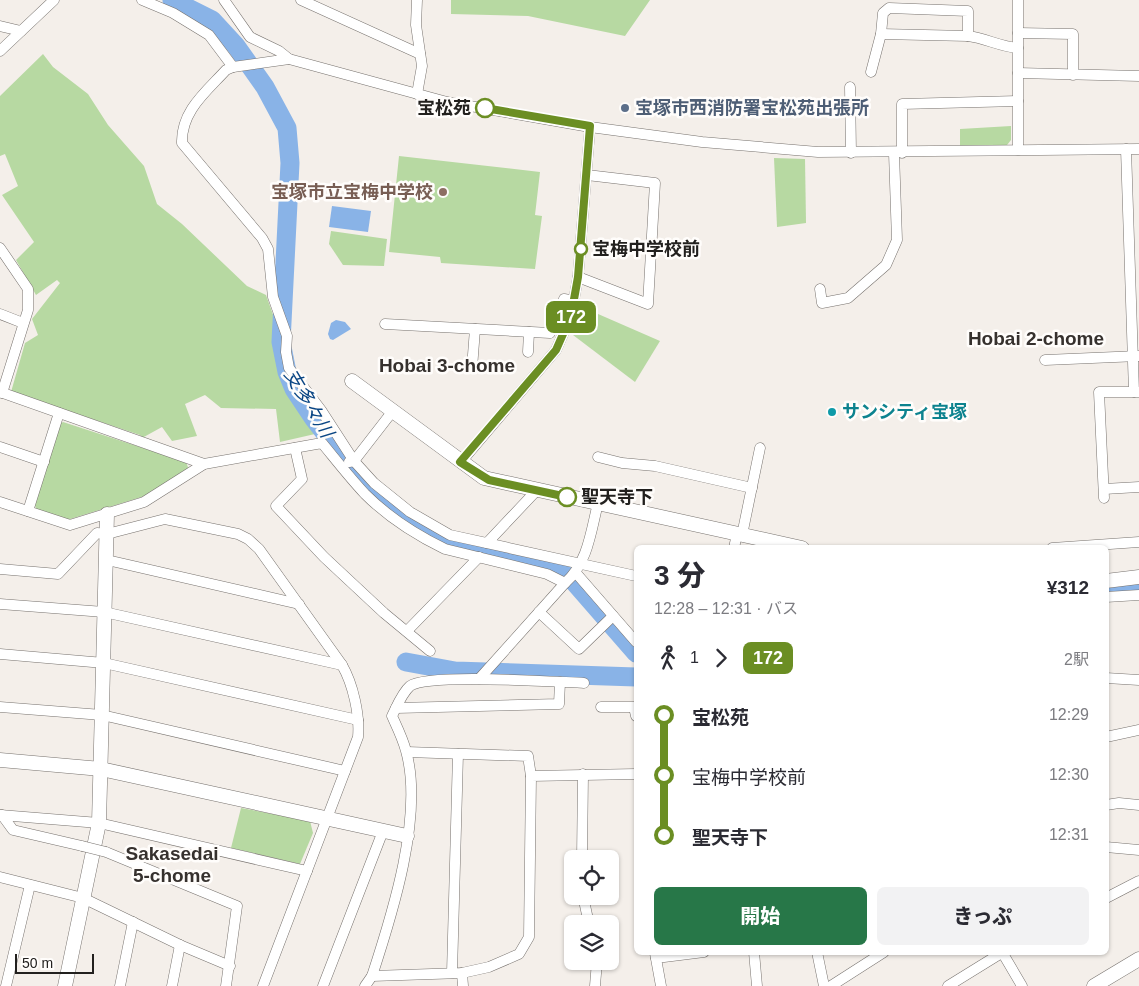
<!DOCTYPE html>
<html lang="ja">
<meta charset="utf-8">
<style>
body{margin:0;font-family:Helvetica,"Noto Sans JP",sans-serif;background:#f2f2f3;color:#2b2b33;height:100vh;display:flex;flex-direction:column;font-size:19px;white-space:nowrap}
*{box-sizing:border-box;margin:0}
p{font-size:16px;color:#7c7c81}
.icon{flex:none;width:28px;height:28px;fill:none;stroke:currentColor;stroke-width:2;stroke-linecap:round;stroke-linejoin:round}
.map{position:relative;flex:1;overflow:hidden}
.side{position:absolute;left:634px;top:545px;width:475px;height:410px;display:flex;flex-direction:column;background:#fff;border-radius:8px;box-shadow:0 1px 4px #0004}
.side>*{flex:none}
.badge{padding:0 10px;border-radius:8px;font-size:18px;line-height:32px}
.fabs{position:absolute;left:564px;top:850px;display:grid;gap:10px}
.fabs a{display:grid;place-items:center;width:55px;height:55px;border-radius:8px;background:#fff;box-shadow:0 1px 4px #0004;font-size:25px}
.scale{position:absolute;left:15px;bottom:12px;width:79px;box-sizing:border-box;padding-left:5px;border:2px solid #22201e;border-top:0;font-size:14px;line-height:18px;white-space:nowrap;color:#22201e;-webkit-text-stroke:4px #fffdfb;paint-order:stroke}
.map>.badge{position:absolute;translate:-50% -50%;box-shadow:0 0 0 2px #fff}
.legs{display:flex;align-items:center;gap:8px;height:55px;padding:0 20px;font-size:16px}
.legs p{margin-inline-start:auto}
.overview{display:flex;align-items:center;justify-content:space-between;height:85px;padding:0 20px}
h1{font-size:28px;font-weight:800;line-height:38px}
.primary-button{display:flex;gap:10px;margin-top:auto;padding:10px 20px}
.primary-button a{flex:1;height:58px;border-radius:8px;background:#277748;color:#fff;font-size:20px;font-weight:800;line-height:58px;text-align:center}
.primary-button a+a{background:#f2f2f3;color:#2b2b33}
ul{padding:0 20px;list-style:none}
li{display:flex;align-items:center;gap:18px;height:60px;font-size:19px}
li i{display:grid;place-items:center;width:8px;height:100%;margin:0 6px;background:currentColor}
li i::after{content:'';width:12px;height:12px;margin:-6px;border:4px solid;border-radius:50%;background:#fff}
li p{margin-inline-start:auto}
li:first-child i{background:linear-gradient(#0000 50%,currentColor 0)}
li:last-child i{background:linear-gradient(currentColor 50%,#0000 0)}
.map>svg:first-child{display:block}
.green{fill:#b7d9a2}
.water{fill:#89b3e7}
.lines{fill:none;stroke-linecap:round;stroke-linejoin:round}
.river{stroke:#89b3e7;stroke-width:19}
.street-casing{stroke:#77726e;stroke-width:11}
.secondary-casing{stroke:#77726e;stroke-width:15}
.street{stroke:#fff;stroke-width:10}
.secondary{stroke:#fff;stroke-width:14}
.street-bridge-casing{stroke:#77726e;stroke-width:11;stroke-linecap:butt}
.street-bridge{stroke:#fff;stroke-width:10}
.line-1-casing{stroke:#fff;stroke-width:11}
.line-1{stroke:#6b8e23;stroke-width:8}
.stop-1-dot{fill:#fff;stroke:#6b8e23;stroke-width:2.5}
.service-dot{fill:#5c6f8a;stroke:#fffdfb;stroke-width:2}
.education-dot{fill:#8d6e63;stroke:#fffdfb;stroke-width:2}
.culture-dot{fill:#0f9aa8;stroke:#fffdfb;stroke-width:2}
.labels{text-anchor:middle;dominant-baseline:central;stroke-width:5;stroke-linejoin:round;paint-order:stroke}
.stop-label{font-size:18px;font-weight:bold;fill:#22201e;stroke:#fffdfb;text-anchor:start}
.service-label{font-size:18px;font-weight:bold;fill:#4e5e75;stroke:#fffdfb;text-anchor:start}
.education-label{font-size:18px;font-weight:bold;fill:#785e54;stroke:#fffdfb;text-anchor:end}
.culture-label{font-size:18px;font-weight:bold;fill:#0d838f;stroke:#fffdfb;text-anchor:start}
.neighbourhood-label{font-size:19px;font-weight:bold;fill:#36312e;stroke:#fffdfb}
.water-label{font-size:19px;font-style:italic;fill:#0b4684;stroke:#fffdfb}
</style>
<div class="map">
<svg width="1139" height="986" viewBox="0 0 1139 986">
<rect width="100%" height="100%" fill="#f4efea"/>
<g class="green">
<path d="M451 0H650L625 36 528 16 451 14Z"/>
<path d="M43 54 53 67 88 94 108 125 144 166 157 204 182 224 247 286 266 295 276 323 275 337 280 377 315 434 280 442 276 409 221 408 205 395 185 404 197 436 172 441 162 427 142 438 140 435 11 392 25 343 38 335 32 319 60 283 57 280 36 295 16 260 34 242 2 195 18 186 5 154 0 156V96Z"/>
<path d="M1011 126V140L1007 145 960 146V129Z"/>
<path d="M399 156 540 172 535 215 542 216 535 269 441 263 440 257 389 252Z"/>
<path d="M774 158 805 159 806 223 777 227Z"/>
<path d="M331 231 387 239 384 266 343 265 329 244Z"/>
<path d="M582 307 660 341 635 382 573 335Z"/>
<path d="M63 422 186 462 189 470 148 495 67 520 37 511 34 503 58 425Z"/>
<path d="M241 808 310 821 313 833 300 864 231 848Z"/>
</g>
<g class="water">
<path d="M332 206 371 211 368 232 329 227Z"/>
<path d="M336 320 345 322 351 329 333 340 330 339 328 334 331 323Z"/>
</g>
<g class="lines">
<g class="river">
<path d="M172 0 212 20 236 46 265 87 287 128 290 163 281 342 287 372 294 389 314 419 365 485 394 511 442 540 559 570 575 583 636 653"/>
<path d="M1106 590 1139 588"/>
<path d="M406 662 455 671 636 677"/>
</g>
<defs>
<g id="street">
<path d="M142 0 173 13 209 35 233 67"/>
<path d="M224 0 250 37 279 51 289 59 447 102 590 127 702 142 818 152 1139 149"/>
<path d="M301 0 420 54"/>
<path d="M0 26 21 31"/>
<path d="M1018 33 1073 34V75"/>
<path d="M881 34 968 36"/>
<path d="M0 51 54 0"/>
<path d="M289 59 233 67 226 70C206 92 181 111 182 143L262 238 268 249 273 297 287 336 286 352 289 368 321 410 354 461 374 483 410 512 450 535 636 576"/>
<path d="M871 72 881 34 883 13 889 8 968 11V36C985 38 1001 47 1018 48"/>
<path d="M1018 73 1139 76"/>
<path d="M850 87 851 153"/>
<path d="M417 94 422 66 416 25 417 0"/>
<path d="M1126 149 1134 392"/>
<path d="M1018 150V0"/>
<path d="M902 153V104L1018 101"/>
<path d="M0 248 28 289V310L2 393"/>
<path d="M578 277 648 304 655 183 587 175"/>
<path d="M820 289 822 303 848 298 886 265 897 240 894 153"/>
<path d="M0 314 23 323"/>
<path d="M385 324 550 333 564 299 575 301"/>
<path d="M528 352 529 332"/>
<path d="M1045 360 1139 356"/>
<path d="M459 367 472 368 475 329"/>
<path d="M0 392 204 464"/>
<path d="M0 447 44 462"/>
<path d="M295 448 302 479 276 506 324 557 384 613 430 651"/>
<path d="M598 457 622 463 655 466 752 488"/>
<path d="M349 462 354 461 392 412"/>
<path d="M461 462 556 350 571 316 578 277 590 127"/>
<path d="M1104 489 1139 487"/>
<path d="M1104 498 1099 392H1139"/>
<path d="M0 502 70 525 144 502 204 464 322 443C336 460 350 478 365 494 388 517 416 535 445 549L547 574 565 583"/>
<path d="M28 511 59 413"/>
<path d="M742 535 760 448"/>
<path d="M487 543 537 490"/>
<path d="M734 548 737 534"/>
<path d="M1052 548 1139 542"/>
<path d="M107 560 299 604"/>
<path d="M0 569 58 574 97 533 107 534 165 519 238 534 248 539 259 549 342 665C353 684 360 715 358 737L263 986"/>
<path d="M576 573 636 642"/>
<path d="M1106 597 1139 595"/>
<path d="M0 604 104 612 342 665"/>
<path d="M539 612 579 649 613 616"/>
<path d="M407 631 479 557"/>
<path d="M0 654 104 663 358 720"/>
<path d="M1106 678 1139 680"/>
<path d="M479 679 565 583C588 563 591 531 598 503"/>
<path d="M0 707 102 715 345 771"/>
<path d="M601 707H634L636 716"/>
<path d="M396 708 559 704 560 682"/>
<path d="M1106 737 1139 730"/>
<path d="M407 752 528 756 531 776"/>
<path d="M1106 805 1119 803 1139 805"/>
<path d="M0 815 99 823 307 871"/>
<path d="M2 815 13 830 82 846"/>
<path d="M1106 847 1139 850"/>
<path d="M106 852 237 906 226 986"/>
<path d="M582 859 583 774"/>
<path d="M0 877 83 898 180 945 230 966"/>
<path d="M583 896 589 924"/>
<path d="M1106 898 1139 881"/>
<path d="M754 952 757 986"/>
<path d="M817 952 824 986"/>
<path d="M1002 952 1022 986"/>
<path d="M655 953 661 986"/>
<path d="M656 958 704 952"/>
<path d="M452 973 458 754"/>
<path d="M462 973 463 986"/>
<path d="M372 976 462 973 489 967 519 954 529 937 531 776 636 774"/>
<path d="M6 986 30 885"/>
<path d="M120 986 133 922"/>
<path d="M172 986 180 945"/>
<path d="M323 986 383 831"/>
<path d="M365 986 372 976C392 915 424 815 406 751 403 739 397 727 392 716 397 706 402 693 410 686 427 673 556 682 584 683"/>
<path d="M595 986 597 961"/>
<path d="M831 986 884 952"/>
<path d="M948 986 1003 952"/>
</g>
<g id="secondary">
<path d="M352 381 484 478 802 548"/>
<path d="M1106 581 1139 577"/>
<path d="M0 760 101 769 407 836"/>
<path d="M65 986 99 823 107 514"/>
<path d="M1094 986 1139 959"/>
</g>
</defs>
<use href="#street" class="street-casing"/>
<use href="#secondary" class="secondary-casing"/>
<use href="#street" class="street"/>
<use href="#secondary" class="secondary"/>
<defs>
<path id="street-bridge" d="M82 846 106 852"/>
</defs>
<use href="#street-bridge" class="street-bridge-casing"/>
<use href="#street-bridge" class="street-bridge"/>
</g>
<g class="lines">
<defs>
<path id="line-1" d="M485 108 590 126 578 277 571 316 556 350 460 462 489 480 567 497"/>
</defs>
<use href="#line-1" class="line-1-casing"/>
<use href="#line-1" class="line-1"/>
</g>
<g class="stop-1-dot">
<circle cx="485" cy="108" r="9"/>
<circle cx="581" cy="249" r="6"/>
<circle cx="567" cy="497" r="9"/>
</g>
<circle class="service-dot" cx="625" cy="108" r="5"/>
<circle class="education-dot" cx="443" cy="192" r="5"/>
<circle class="culture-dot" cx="832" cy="412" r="5"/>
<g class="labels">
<g class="stop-label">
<text x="471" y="108" text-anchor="end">宝松苑</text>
<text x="592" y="249">宝梅中学校前</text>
<text x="581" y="497">聖天寺下</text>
</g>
<g class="service-label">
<text x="635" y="108">宝塚市西消防署宝松苑出張所</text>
</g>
<g class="education-label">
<text x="433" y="192">宝塚市立宝梅中学校</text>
</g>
<g class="culture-label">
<text x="842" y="412">サンシティ宝塚</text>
</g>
<g class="neighbourhood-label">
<text x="1036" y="338">Hobai 2-chome</text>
<text x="447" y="365">Hobai 3-chome</text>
<text x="172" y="853">Sakasedai<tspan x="172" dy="22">5-chome</tspan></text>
</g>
<g class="water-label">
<text transform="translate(309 403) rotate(59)">支多々川</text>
</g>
</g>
</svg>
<div class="fabs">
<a><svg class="icon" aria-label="locate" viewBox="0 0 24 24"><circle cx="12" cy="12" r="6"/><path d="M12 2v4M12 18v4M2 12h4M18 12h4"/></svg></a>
<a><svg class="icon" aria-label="layers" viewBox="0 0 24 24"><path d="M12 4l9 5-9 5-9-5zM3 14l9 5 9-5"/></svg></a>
</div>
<div class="scale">50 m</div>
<b class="badge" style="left:571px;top:317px;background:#6b8e23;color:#fff">172</b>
<section class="side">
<div class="overview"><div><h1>3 分</h1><p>12:28 – 12:31 · バス</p></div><b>¥312</b></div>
<div class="legs"><svg class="icon" aria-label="walk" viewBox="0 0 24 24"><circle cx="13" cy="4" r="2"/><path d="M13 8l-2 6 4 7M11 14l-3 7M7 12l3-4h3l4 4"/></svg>1<svg class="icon" aria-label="forward" viewBox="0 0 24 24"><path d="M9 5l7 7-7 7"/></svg><b class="badge" style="background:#6b8e23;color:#fff">172</b><p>2駅</p></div>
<ul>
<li><i style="color:#6b8e23"></i><b>宝松苑</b><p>12:29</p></li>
<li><i style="color:#6b8e23"></i><span>宝梅中学校前</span><p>12:30</p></li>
<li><i style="color:#6b8e23"></i><b>聖天寺下</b><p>12:31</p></li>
</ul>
<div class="primary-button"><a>開始</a><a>きっぷ</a></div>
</section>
</div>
